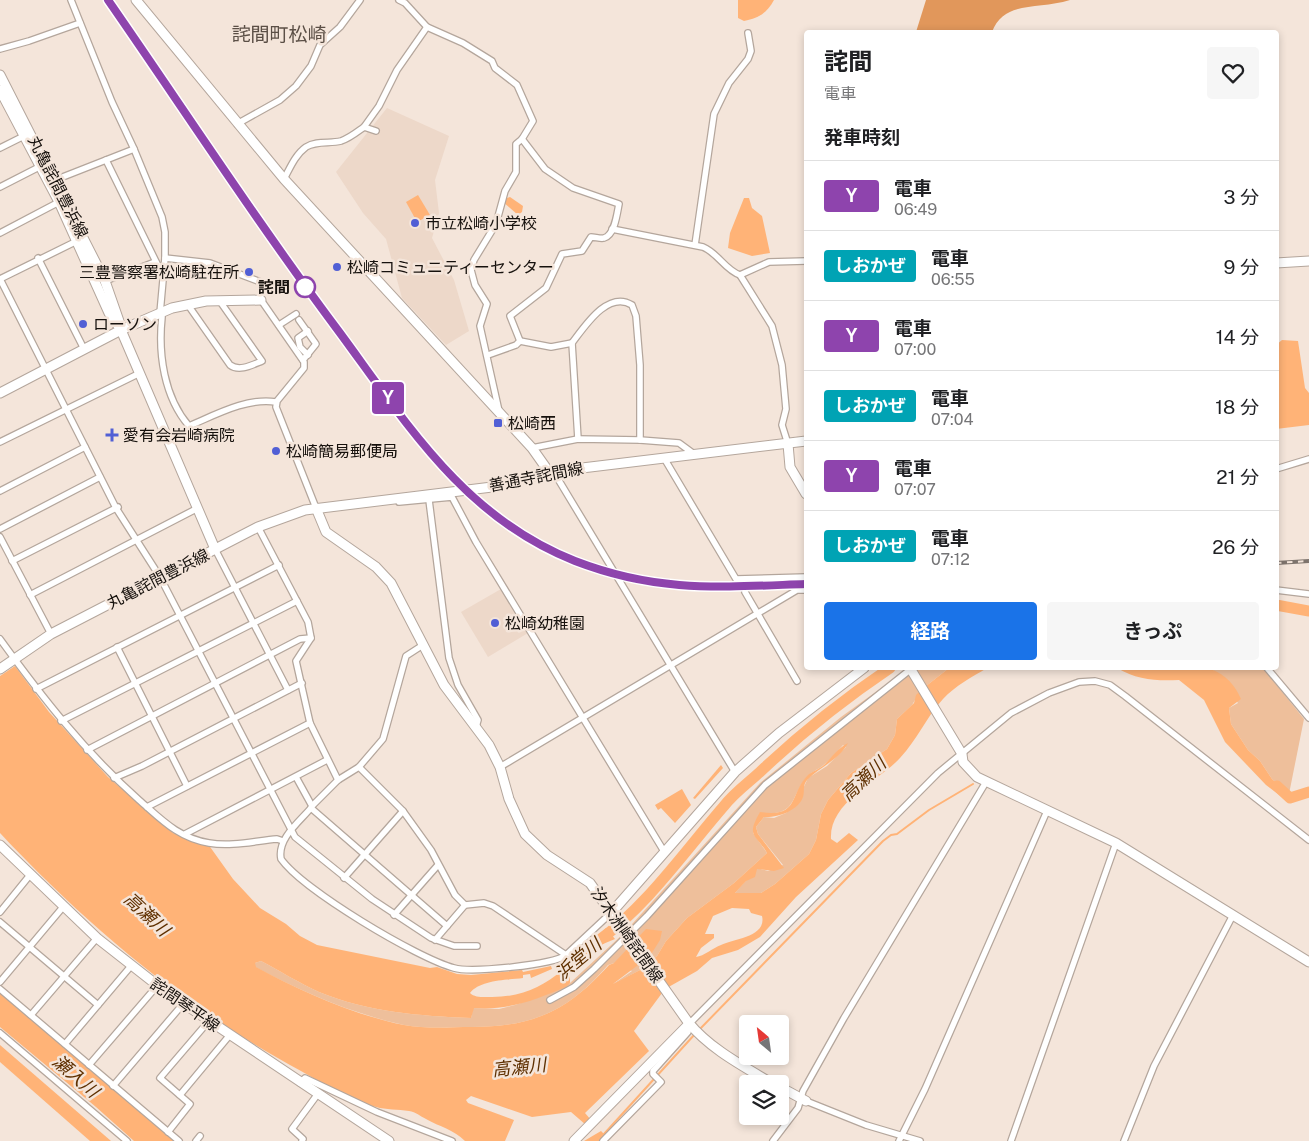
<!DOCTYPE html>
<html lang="ja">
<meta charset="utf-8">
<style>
body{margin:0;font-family:"Public Sans","Noto Sans JP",sans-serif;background:#f6f6f6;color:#202124;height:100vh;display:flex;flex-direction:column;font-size:19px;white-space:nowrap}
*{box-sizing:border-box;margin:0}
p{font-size:16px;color:#757577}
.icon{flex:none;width:28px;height:28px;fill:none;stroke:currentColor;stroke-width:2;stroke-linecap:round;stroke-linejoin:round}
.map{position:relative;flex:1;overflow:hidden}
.side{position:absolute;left:804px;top:30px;width:475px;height:640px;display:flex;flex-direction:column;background:#fff;border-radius:5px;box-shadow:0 2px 8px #0003}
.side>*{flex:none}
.badge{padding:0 10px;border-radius:4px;font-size:18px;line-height:32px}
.needle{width:32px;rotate:331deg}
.buttons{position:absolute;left:739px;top:1015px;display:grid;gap:10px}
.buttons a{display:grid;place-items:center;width:50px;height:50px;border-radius:5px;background:#fff;box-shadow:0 2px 8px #0003;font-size:25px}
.map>.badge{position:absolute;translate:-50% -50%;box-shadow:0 0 0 2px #fff}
h2{padding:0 20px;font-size:19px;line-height:45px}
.round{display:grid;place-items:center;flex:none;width:52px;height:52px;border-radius:5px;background:#f6f6f6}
.summary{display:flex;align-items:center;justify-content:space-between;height:85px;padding:0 20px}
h1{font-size:24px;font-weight:700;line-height:38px}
.action{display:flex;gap:10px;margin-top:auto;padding:10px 20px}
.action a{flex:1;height:58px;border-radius:5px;background:#1a73e8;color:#fff;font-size:20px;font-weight:700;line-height:58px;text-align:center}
.action a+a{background:#f6f6f6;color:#202124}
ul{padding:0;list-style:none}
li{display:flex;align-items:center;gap:15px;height:70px;padding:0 20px;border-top:1px solid #e0e0e0}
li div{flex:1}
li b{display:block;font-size:19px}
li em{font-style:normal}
li .badge{min-width:55px;font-weight:700;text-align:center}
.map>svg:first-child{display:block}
.built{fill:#edd8c9}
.green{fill:#eebf9b}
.forest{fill:#e1975b}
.water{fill:#ffb377;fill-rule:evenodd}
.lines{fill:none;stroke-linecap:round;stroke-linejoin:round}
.stream{stroke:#ffb377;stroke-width:2}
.river{stroke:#ffb377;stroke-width:11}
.street-casing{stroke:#b4a69c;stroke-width:8}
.secondary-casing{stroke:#b4a69c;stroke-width:11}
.primary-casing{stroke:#b4a69c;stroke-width:11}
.street{stroke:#fff;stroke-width:5.5}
.secondary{stroke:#fff;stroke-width:9}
.primary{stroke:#fff;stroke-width:9}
.rail-casing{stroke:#7e746d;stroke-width:4}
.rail{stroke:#f4e5da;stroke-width:2;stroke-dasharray:5.5;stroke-linecap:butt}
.line-casing{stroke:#fff;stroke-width:11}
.line{stroke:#8e44ad;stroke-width:8}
.poi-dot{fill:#515fd5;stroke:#f4e5da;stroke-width:2}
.stop-dot{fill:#fff;stroke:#8e44ad;stroke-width:2.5}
.labels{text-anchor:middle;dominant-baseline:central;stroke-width:5;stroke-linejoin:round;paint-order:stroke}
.street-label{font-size:16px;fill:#16110d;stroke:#f4e5da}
.poi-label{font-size:16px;fill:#16110d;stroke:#f4e5da;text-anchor:start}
.stop-label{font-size:16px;font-weight:bold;fill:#16110d;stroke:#f4e5da;text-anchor:end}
.water-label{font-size:18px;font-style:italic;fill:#5f3000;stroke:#f4e5da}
.quarter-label{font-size:19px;fill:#5b4f46;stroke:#f4e5da}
</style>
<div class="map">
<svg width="1309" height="1141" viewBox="0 0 1309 1141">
<rect width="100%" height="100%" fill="#f4e5da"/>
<g class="built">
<path d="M387 108 449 136 435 180 439 213 432 238 454 280 469 331 446 345 402 298 386 239 363 213 336 172Z"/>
<path d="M501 589 528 633 488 657 461 612Z"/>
</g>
<g class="green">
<path d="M905 668H949L921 690 912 705 897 719 895 735 887 749 851 773 828 800 821 814 816 840 809 854 775 884 761 893H735L757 868 768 871 783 865 758 834 756 827 764 817 774 818 786 813 802 791 808 778 827 766 846 747 843 745C836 753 829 761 821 767 817 770 811 772 808 776 789 795 799 817 760 813L753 833 767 853 734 883 687 918 666 941 657 956 640 970 612 985 632 971 614 963 608 965C594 981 579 996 560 1007 532 1023 503 1027 472 1027 449 1027 426 1029 404 1025 353 1014 300 991 255 967V963L261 961C280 971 299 983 319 992 368 1012 419 1016 471 1018L473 1008 499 1009 515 1005 552 992 570 983 623 934 760 783 841 717 906 670Z"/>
<path d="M1205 668H1263L1304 719 1289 794 1272 779 1260 761 1248 750 1231 724 1229 708 1238 703 1213 670Z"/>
</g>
<path class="forest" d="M926 0H1070C1038 10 1004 0 992 32H916Z"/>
<g class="water">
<path d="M738 0H774C767 13 759 18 744 21L738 18Z"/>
<path d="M418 195 430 215 417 222 406 202Z"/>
<path d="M510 197 523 206 522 212 518 215 503 202 504 199Z"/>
<path d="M744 198H749L752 208 762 216 770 253 752 256 728 248 730 233Z"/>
<path d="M1282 340 1298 341 1305 388 1309 393V425L1276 429V345Z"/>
<path d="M15 666 49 712 108 777 173 833 208 844 233 879 260 908 286 924 300 936 317 945 430 968 437 967 457 974 471 975 522 970 523 972 551 966 552 969 531 978 530 974 523 975V978C507 980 480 980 470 993 475 998 484 997 492 997 546 997 571 962 606 928L615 939 591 949 570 974V983L566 987C535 1000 507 1011 474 1008L471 1018C419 1016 368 1012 319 992 299 983 280 971 261 961L255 963 256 967C300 991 354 1015 404 1025 426 1029 450 1027 472 1027 503 1027 532 1023 560 1007 579 996 594 981 609 965L614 963 646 929 662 931 660 940 650 956 613 984 640 970 657 956 666 941 687 918 734 883 767 853C755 833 746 837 760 812 800 818 789 794 808 775 813 771 820 769 825 764 832 757 838 748 848 743 839 760 820 767 808 779 802 785 805 791 803 797 798 811 777 818 764 817L756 827 758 834 784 868 774 871 757 869 755 877 746 881 735 893H761L775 884 809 854 816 840 821 814 828 800 851 773 887 749 895 735 897 719 914 703 916 695 921 690 949 668H987C972 677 955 686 943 699 927 716 917 740 900 758 879 781 829 802 831 839L837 843 849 833 858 840 796 897 760 937 738 950 712 958 697 971 665 989 634 1031 649 1051 585 1113 591 1120 586 1125 571 1112 532 1117 471 1096 466 1100 468 1103 514 1120 505 1141H465C453 1129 440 1127 426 1119 420 1116 416 1112 409 1111 398 1109 386 1110 376 1107 350 1100 324 1084 301 1071 187 1010 88 927 0 833V676ZM732 908 749 909 751 913 762 916C767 937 734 939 721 945 713 948 704 956 696 957L701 948 714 938V934H705L713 916Z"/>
<path d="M1117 668C1138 667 1195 663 1211 669 1226 675 1235 685 1241 699L1229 708 1231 724 1248 750 1260 761 1272 779 1289 794 1286 800 1266 785 1225 742 1204 700 1179 680C1156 681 1137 680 1117 668Z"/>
<path d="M721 765 723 768 695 799 693 798Z"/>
<path d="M682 789 691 805 675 823 661 808 658 810 655 805Z"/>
<path d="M0 993 174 1141H134L96 1107 0 1027Z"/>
<path d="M0 1045 111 1141H90L0 1062Z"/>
<path d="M601 1131 606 1136 601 1141H584Z"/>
</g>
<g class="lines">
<g class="stream">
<path d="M698 1031 883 841 891 835 897 834 929 810 973 784"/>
<path d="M604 1134 695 1034"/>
</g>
<g class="river">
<path d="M1276 605 1309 611"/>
<path d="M1277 786 1290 798 1309 792"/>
<path d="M598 941C648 905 684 852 724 806 734 793 748 783 760 772 800 734 844 699 890 668"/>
</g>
<defs>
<g id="street">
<path d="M71 0 112 102 134 149 162 217 165 232V258L160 313 162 317C158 354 164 397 189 426 215 415 248 397 276 402"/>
<path d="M399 0 405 3 427 27 463 43 492 61 495 68 517 85 533 121 522 139 516 144V172L505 191 496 224 474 260 471 270 475 285 487 304 480 326 499 411"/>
<path d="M0 49 29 41 80 23"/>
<path d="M237 124 280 100 296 86 311 66 320 45 340 27 360 0"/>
<path d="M364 127 379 106 397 70 427 27"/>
<path d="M0 148 24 136"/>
<path d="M106 160 164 278"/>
<path d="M284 179C290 168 295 155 306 147 317 140 330 144 341 141 350 138 357 132 364 127L376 131"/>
<path d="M55 180 134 149"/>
<path d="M0 187 43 165"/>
<path d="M612 229 703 247C718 253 725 270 740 275L772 326 782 365 786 409 782 425 788 444"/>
<path d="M0 233 59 202"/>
<path d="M695 245 714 114 729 83 748 59 751 51 748 33"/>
<path d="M38 258 84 349"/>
<path d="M165 258 210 263 266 284 272 292"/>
<path d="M740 275 769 262 806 261"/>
<path d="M0 279 116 508 160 577 295 837 372 899 431 938 454 946H477"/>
<path d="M0 279 77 241"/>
<path d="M105 281 155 262"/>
<path d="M261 300 304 362V368L277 401 276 407 316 508"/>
<path d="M188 305 230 365C239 372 252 365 262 361L219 300"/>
<path d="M299 320 316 344 303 360"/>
<path d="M279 325 296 314"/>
<path d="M520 341 510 316 546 288 562 254 582 251 591 237C595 237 601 239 604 238 615 235 617 213 619 204L573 188 545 169 522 139"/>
<path d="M520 341 551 347 572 343"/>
<path d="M308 355 300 347 298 338 308 331"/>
<path d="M488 355 516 345 520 341"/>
<path d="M578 439 572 343C585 326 608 290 632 305L636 316 640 365V440"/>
<path d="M0 442 140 373"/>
<path d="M532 448 578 439 640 440 679 443 694 454"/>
<path d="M664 458 736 579 806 577"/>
<path d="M1276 469 1309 459"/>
<path d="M550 472 558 479 735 772"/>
<path d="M0 491 85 447"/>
<path d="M429 500 449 658 458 685 478 720 476 727"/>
<path d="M399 502 452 497 476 542 665 853"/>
<path d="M258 527 308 622 311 638 296 661 310 723 338 780"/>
<path d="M0 529 100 477"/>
<path d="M0 537 51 634"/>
<path d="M215 549 288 690"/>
<path d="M12 561 118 507"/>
<path d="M1276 590 1309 594"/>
<path d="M745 592 797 681"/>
<path d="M30 595 198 508"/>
<path d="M0 639C42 697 85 752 139 800 161 819 178 838 209 843 231 847 255 841 277 839L283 841"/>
<path d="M117 647 187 786"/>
<path d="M1267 668 1309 718"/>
<path d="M36 689 279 565"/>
<path d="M61 721 297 601"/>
<path d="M87 750 300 639 311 638"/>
<path d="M359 767 403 811 431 850 455 895 465 905"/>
<path d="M500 767 797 590H806"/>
<path d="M296 777 312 806 311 808 447 926 465 905 484 903 493 906 566 955 612 912"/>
<path d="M114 778 142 766 302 683"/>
<path d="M312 806 338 780 359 767 383 739 406 656 423 645"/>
<path d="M147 807 310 723"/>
<path d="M311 808C299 822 277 839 281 859 303 890 417 958 454 968 471 973 553 965 566 955"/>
<path d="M185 834 327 760"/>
<path d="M344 878 403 811"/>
<path d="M0 912 30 875"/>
<path d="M394 915 438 865"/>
<path d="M0 922 98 1005"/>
<path d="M435 940 447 926"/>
<path d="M0 982 63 907"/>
<path d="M0 989 179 1141"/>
<path d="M550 1000 574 987 594 969 647 916 765 785 911 669"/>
<path d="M31 1015 97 938"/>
<path d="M0 1033 127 1141"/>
<path d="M65 1044 131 966"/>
<path d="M89 1065 157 986"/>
<path d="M300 1083 305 1078 377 1112 452 1141"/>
<path d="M113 1086 183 1004"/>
<path d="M180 1095 229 1036"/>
<path d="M806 1101 866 1125 920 1141"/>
<path d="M168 1132 190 1104 160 1078 208 1022"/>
<path d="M196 1141 200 1136"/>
<path d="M302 1141 303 1139 292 1129 317 1095"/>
<path d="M603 1141 661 1082 653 1074V1071L688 1032 689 1024 938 773 1011 713 1049 693 1079 682 1095 681 1110 685 1125 696 1309 840"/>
<path d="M773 1141 798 1108 803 1091 844 1018 986 782"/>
<path d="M899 1141 925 1089 1047 811"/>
<path d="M1011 1141 1116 843"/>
<path d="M1124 1141 1154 1066 1233 915"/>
</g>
<g id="secondary">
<path d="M136 0 284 179 532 448 549 472"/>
<path d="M121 330 172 308 206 301 261 300"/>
<path d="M788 444 790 467 806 494"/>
<path d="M316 508 326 532 376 567 391 583 444 685 489 745 500 767 509 799 525 834 547 855 590 883 688 1022C710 1049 743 1066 773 1084"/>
<path d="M910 668 962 754 963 762 977 777 1116 843 1309 962"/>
<path d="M612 912 735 772 779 733 864 668"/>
<path d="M780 1087 806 1101"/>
<path d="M574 1141 689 1024"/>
</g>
<g id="primary">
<path d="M0 75 105 281 120 324"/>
<path d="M0 90 59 202 109 313 121 330 215 549"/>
<path d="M1276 263 1309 261"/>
<path d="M0 393 121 330"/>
<path d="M0 669 51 634 258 527 305 510 492 487 549 472 806 441"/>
<path d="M0 845 97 938 162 989 389 1141"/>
</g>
</defs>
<use href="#street" class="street-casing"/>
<use href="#secondary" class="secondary-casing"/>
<use href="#primary" class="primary-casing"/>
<use href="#street" class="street"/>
<use href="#secondary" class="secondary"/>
<use href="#primary" class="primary"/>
<defs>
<g id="rail">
<path d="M108 0C184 110 257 222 337 329 405 421 463 517 575 561 658 593 720 587 806 584"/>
<path d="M1276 563 1309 561"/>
</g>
</defs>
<use href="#rail" class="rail-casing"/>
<use href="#rail" class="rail"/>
</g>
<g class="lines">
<defs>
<path id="line" d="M108 0C185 111 259 225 340 333 407 424 465 518 575 561 658 593 720 587 806 584"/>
</defs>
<use href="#line" class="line-casing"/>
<use href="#line" class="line"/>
</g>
<g class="poi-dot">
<circle cx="415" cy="223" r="5"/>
<circle cx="337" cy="267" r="5"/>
<circle cx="249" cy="272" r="5"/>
<circle cx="83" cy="324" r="5"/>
<rect x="493" y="418" width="10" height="10" rx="2.5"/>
<path d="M109.5 427.5h5v5h5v5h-5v5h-5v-5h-5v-5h5z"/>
<circle cx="276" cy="451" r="5"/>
<circle cx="495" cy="623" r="5"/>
</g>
<circle class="stop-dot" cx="305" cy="287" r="10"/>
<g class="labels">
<g class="street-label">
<text transform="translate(58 187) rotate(63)">丸亀詫間豊浜線</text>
<text transform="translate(536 477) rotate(-11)">善通寺詫間線</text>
<text transform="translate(158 579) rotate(-27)">丸亀詫間豊浜線</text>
<text transform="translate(627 935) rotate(55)">汐木洲崎詫間線</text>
<text transform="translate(185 1005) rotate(35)">詫間琴平線</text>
</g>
<g class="poi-label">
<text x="425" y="223">市立松崎小学校</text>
<text x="347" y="267">松崎コミュニティーセンター</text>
<text x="239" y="272" text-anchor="end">三豊警察署松崎駐在所</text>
<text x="93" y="324">ローソン</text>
<text x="508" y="423">松崎西</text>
<text x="123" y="435">愛有会岩崎病院</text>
<text x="286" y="451">松崎簡易郵便局</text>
<text x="505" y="623">松崎幼稚園</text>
</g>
<g class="stop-label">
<text x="290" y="287">詫間</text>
</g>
<g class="water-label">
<text transform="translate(863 779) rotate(-43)">高瀬川</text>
<text transform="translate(147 914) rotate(43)">高瀬川</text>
<text transform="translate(578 959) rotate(-40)">浜堂川</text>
<text transform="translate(519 1067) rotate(-6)">高瀬川</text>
<text transform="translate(76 1076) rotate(41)">瀬入川</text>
</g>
<g class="quarter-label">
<text x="279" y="34">詫間町松崎</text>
</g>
</g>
</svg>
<div class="buttons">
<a><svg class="needle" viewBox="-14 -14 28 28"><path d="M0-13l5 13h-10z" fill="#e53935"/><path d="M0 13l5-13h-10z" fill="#757577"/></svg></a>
<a><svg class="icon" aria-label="layers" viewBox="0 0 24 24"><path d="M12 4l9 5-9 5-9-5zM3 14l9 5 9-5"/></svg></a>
</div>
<b class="badge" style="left:388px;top:398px;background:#8e44ad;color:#fff">Y</b>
<section class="side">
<div class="summary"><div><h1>詫間</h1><p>電車</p></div><a class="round"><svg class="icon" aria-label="heart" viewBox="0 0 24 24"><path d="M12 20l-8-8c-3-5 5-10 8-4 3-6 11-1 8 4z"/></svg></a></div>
<h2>発車時刻</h2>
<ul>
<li><span class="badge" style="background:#8e44ad;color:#fff">Y</span><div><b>電車</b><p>06:49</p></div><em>3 分</em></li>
<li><span class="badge" style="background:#00a3b4;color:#fff">しおかぜ</span><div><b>電車</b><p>06:55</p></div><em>9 分</em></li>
<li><span class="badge" style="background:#8e44ad;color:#fff">Y</span><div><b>電車</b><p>07:00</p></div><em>14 分</em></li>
<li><span class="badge" style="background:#00a3b4;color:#fff">しおかぜ</span><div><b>電車</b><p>07:04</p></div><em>18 分</em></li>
<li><span class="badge" style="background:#8e44ad;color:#fff">Y</span><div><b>電車</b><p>07:07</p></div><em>21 分</em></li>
<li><span class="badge" style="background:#00a3b4;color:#fff">しおかぜ</span><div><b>電車</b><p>07:12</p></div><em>26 分</em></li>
</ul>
<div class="action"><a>経路</a><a>きっぷ</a></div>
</section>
</div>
